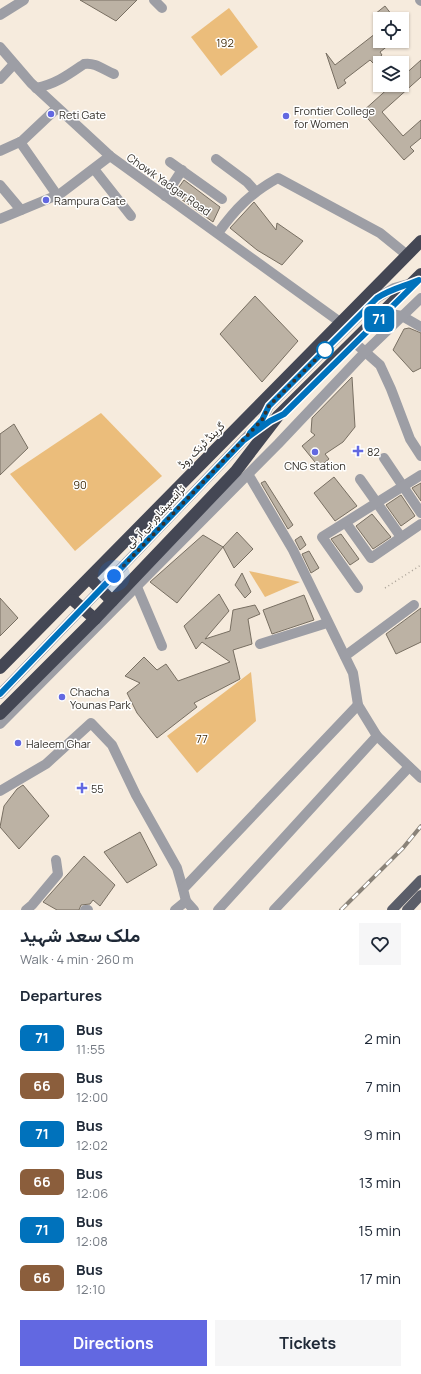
<!DOCTYPE html>
<meta charset="utf-8">
<style>
body{margin:0;font-family:Manrope,Vazirmatn,sans-serif;background:#f6f6f7;color:#1f2937;height:100vh;display:flex;flex-direction:column;font-size:15px;white-space:nowrap}
*{box-sizing:border-box;margin:0}
p{font-size:13px;color:#747a83}
.icon{flex:none;width:22px;height:22px;fill:none;stroke:currentColor;stroke-width:2;stroke-linecap:round;stroke-linejoin:round}
.map{position:relative;height:910px;overflow:hidden}
.side{display:flex;flex-direction:column;background:#fff;flex:1}
.side>*{flex:none}
.badge{padding:0 8px;border-radius:6px;font-size:14px;line-height:26px}
.tools{position:absolute;left:373px;top:12px;display:grid;gap:8px}
.tools a{display:grid;place-items:center;width:36px;height:36px;border-radius:0px;background:#fff;box-shadow:0 1px 3px #0004;font-size:20px}
.you{position:absolute;width:20px;height:20px;margin:-10px;border:3px solid #fff;border-radius:50%;background:#1a73e8;box-shadow:0 0 0 6px #1a73e833}
.map>.badge{position:absolute;translate:-50% -50%;box-shadow:0 0 0 2px #fff}
h2{padding:0 20px;font-size:15px;line-height:36px}
.round{display:grid;place-items:center;flex:none;width:42px;height:42px;border-radius:0px;background:#f6f6f7}
.head{display:flex;align-items:center;justify-content:space-between;height:68px;padding:0 20px}
h1{font-size:19px;font-weight:700;line-height:30px}
.button{display:flex;gap:8px;margin-top:auto;padding:8px 20px}
.button a{flex:1;height:46px;border-radius:0px;background:#6268e1;color:#fff;font-size:16px;font-weight:700;line-height:46px;text-align:center}
.button a+a{background:#f6f6f7;color:#1f2937}
ul{padding:0;list-style:none}
li{display:flex;align-items:center;gap:12px;height:48px;padding:0 20px}
li div{flex:1}
li b{display:block;font-size:15px}
li em{font-style:normal}
li .badge{min-width:44px;font-weight:700;text-align:center}
.map>svg:first-child{display:block}
.green{fill:#ebbd7b}
.building{fill:#bcb2a4;stroke:#786f62}
.lines{fill:none;stroke-linecap:round;stroke-linejoin:round}
.path{stroke:#aca499;stroke-width:1.5;stroke-dasharray:1 3;stroke-linecap:butt}
.minor{stroke:#9d9ea5;stroke-width:10}
.major{stroke:#5b5e69;stroke-width:10}
.highway{stroke:#444754;stroke-width:12}
.rail-casing{stroke:#8a8379;stroke-width:4}
.rail{stroke:#fff;stroke-width:2.5;stroke-dasharray:8;stroke-linecap:butt}
.highway-bridge{stroke:#444754;stroke-width:12}
.line-casing{stroke:#fff;stroke-width:9}
.line{stroke:#0072bc;stroke-width:6}
.walk{stroke:#35312b;stroke-width:4;stroke-dasharray:0 7.2}
.poi-dot{fill:#6268e1;stroke:#fff;stroke-width:1.5}
.stop-dot{fill:#fff;stroke:#0072bc;stroke-width:2}
.labels{text-anchor:middle;dominant-baseline:central;stroke-width:3;stroke-linejoin:round;paint-order:stroke}
.park-label{font-size:11px;fill:#432e0c;stroke:#fff}
.poi-label{font-size:11px;fill:#35312b;stroke:#fff;text-anchor:start}
.street-label{font-size:11px;fill:#35312b;stroke:#fff}
</style>
<div class="map">
<svg width="421" height="910" viewBox="0 0 421 910">
<rect width="100%" height="100%" fill="#f6ebdd"/>
<g class="green">
<path d="M229 8 258 47 221 76 191 37Z"/>
<path d="M101 413 162 476 75 551 10 474Z"/>
<path d="M249 571 300 582 265 597Z"/>
<path d="M251 672 256 721 197 773 167 736Z"/>
</g>
<g class="building">
<path d="M80 0H137L116 21Z"/>
<path d="M385 6 395 19H379L375 14Z"/>
<path d="M380 30V41H394L380 52 382 55 373 63 370 60 344 80 346 83 338 89 326 53 335 65Z"/>
<path d="M421 60V77L382 112 403 136 421 120V138L410 147 414 151 404 160 362 112 392 85H402V77Z"/>
<path d="M184 180 220 207 213 222 174 194Z"/>
<path d="M254 202 276 230 277 223 303 241 282 265 257 250 230 228Z"/>
<path d="M255 296 298 341 262 382 220 334Z"/>
<path d="M409 328 421 333V368L413 372 393 350 404 329Z"/>
<path d="M352 377 355 427 343 442 325 454 329 459 319 467 302 446 315 435 311 432 312 418Z"/>
<path d="M14 424 28 448 0 475V434Z"/>
<path d="M334 477 357 506 335 521 314 493Z"/>
<path d="M265 481 293 525 288 529 261 483Z"/>
<path d="M421 483V501L412 488Z"/>
<path d="M401 495 415 516 401 526 386 505Z"/>
<path d="M372 514 391 537 373 549 356 526Z"/>
<path d="M237 532 253 549 234 568 223 547Z"/>
<path d="M341 534 359 559 350 565 331 539Z"/>
<path d="M203 535 223 547 177 603 150 582Z"/>
<path d="M301 536 306 545 300 550 295 540Z"/>
<path d="M309 551 319 568 311 573 302 554Z"/>
<path d="M242 573 251 592 245 598 235 585Z"/>
<path d="M219 594 229 611 205 639 230 631 233 610 255 605 260 614 248 619 252 644 233 650 240 679 194 703 197 707 157 738 137 713 127 693 140 683 125 676 144 657 157 670 166 664 178 681 230 662 202 642 196 649 184 626Z"/>
<path d="M304 595 314 620 272 634 263 610Z"/>
<path d="M0 598 18 618 0 636Z"/>
<path d="M421 608V642L396 654 386 634Z"/>
<path d="M23 785 49 816 19 849 0 827 4 806 17 789Z"/>
<path d="M140 832 157 865 127 883 104 852Z"/>
<path d="M84 856 115 885 100 906 93 900 90 904 81 905 79 910H57L43 902Z"/>
</g>
<g class="lines">
<path class="path" d="M385 588 421 565"/>
<g class="minor">
<path d="M154 0 162 8"/>
<path d="M420 0 421 1"/>
<path d="M0 15 24 0"/>
<path d="M0 47 31 83 110 156 340 322"/>
<path d="M0 79 14 64"/>
<path d="M36 88C56 84 68 75 84 64 95 62 104 70 114 74"/>
<path d="M20 142 57 195"/>
<path d="M0 151 22 141 57 108"/>
<path d="M216 159 247 182 255 191"/>
<path d="M170 162 222 199"/>
<path d="M94 169 131 216"/>
<path d="M0 185 21 210"/>
<path d="M165 196 182 170"/>
<path d="M0 219 60 194 110 156"/>
<path d="M218 233C236 208 251 193 278 178L380 233 407 255"/>
<path d="M385 313 402 316 421 327"/>
<path d="M355 343 380 365 391 389 410 439 421 456"/>
<path d="M384 458 421 513"/>
<path d="M248 474 293 550 353 673 358 705 377 736 421 778"/>
<path d="M360 479 401 537"/>
<path d="M346 523 371 558 421 524"/>
<path d="M137 587 162 646"/>
<path d="M358 588 322 537 421 475"/>
<path d="M260 644 327 623"/>
<path d="M345 656 414 605"/>
<path d="M0 694 262 421 269 406 377 298 394 288 412 283"/>
<path d="M0 724 278 444 366 351 421 298"/>
<path d="M0 791 46 764 91 723 112 745 136 795 177 868 183 889"/>
<path d="M26 910 32 905 58 874 56 860"/>
<path d="M85 910H88"/>
<path d="M175 910 186 901"/>
<path d="M194 910 186 901 183 889 358 705"/>
<path d="M218 910 377 736"/>
<path d="M274 910 409 767"/>
</g>
<g class="major">
<path d="M392 910 421 880"/>
<path d="M407 910 421 895"/>
</g>
<path class="highway" d="M0 668 421 241"/>
<defs>
<path id="rail" d="M341 910 403 848 421 826"/>
</defs>
<use href="#rail" class="rail-casing"/>
<use href="#rail" class="rail"/>
<g class="highway-bridge">
<path d="M91 580 112 601"/>
<path d="M73 600 95 619"/>
<path d="M0 714 95 619 236 471 278 416 421 274"/>
</g>
</g>
<g class="lines">
<defs>
<path id="line" d="M0 694 244 440 270 421 284 414 419 280C405 286 390 289 377 298L269 406 262 420 250 433"/>
</defs>
<use href="#line" class="line-casing"/>
<use href="#line" class="line"/>
<path class="walk" d="M114 576 262 420 269 406 327 348 325 350"/>
</g>
<g class="poi-dot">
<circle cx="51" cy="114" r="4"/>
<circle cx="286" cy="116" r="4"/>
<circle cx="46" cy="200" r="4"/>
<path d="M356 445h4v4h4v4h-4v4h-4v-4h-4v-4h4z"/>
<circle cx="315" cy="452" r="4"/>
<circle cx="62" cy="697" r="4"/>
<circle cx="18" cy="743" r="4"/>
<path d="M80 782h4v4h4v4h-4v4h-4v-4h-4v-4h4z"/>
</g>
<circle class="stop-dot" cx="325" cy="350" r="8"/>
<g class="labels">
<g class="park-label">
<text x="225" y="42">192</text>
<text x="80" y="484">90</text>
<text x="202" y="738">77</text>
</g>
<g class="poi-label">
<text x="294" y="110">Frontier College<tspan x="294" dy="13">for Women</tspan></text>
<text x="59" y="114">Reti Gate</text>
<text x="54" y="200">Rampura Gate</text>
<text x="367" y="451">82</text>
<text x="315" y="465" text-anchor="middle">CNG station</text>
<text x="70" y="691">Chacha<tspan x="70" dy="13">Younas Park</tspan></text>
<text x="26" y="743">Haleem Ghar</text>
<text x="91" y="788">55</text>
</g>
<g class="street-label">
<text transform="translate(169 184) rotate(35)">Chowk Yadgar Road</text>
<text transform="translate(201 445) rotate(-45)">گرینڈ ٹرنک روڈ</text>
<text transform="translate(155 516) rotate(-47)">ٹرانسپشاور بی آر ٹی</text>
</g>
</g>
</svg>
<div class="tools">
<a><svg class="icon" aria-label="locate" viewBox="0 0 24 24"><circle cx="12" cy="12" r="6"/><path d="M12 2v4M12 18v4M2 12h4M18 12h4"/></svg></a>
<a><svg class="icon" aria-label="layers" viewBox="0 0 24 24"><path d="M12 4l9 5-9 5-9-5zM3 14l9 5 9-5"/></svg></a>
</div>
<div class="you" style="left:114px;top:576px"></div>
<b class="badge" style="left:379px;top:319px;background:#0072bc;color:#fff">71</b>
</div>
<section class="side">
<div class="head"><div><h1>ملک سعد شہید</h1><p>Walk · 4 min · 260 m</p></div><a class="round"><svg class="icon" aria-label="heart" viewBox="0 0 24 24"><path d="M12 20l-8-8c-3-5 5-10 8-4 3-6 11-1 8 4z"/></svg></a></div>
<h2>Departures</h2>
<ul>
<li><span class="badge" style="background:#0072bc;color:#fff">71</span><div><b>Bus</b><p>11:55</p></div><em>2 min</em></li>
<li><span class="badge" style="background:#8b5e3c;color:#fff">66</span><div><b>Bus</b><p>12:00</p></div><em>7 min</em></li>
<li><span class="badge" style="background:#0072bc;color:#fff">71</span><div><b>Bus</b><p>12:02</p></div><em>9 min</em></li>
<li><span class="badge" style="background:#8b5e3c;color:#fff">66</span><div><b>Bus</b><p>12:06</p></div><em>13 min</em></li>
<li><span class="badge" style="background:#0072bc;color:#fff">71</span><div><b>Bus</b><p>12:08</p></div><em>15 min</em></li>
<li><span class="badge" style="background:#8b5e3c;color:#fff">66</span><div><b>Bus</b><p>12:10</p></div><em>17 min</em></li>
</ul>
<div class="button"><a>Directions</a><a>Tickets</a></div>
</section>
